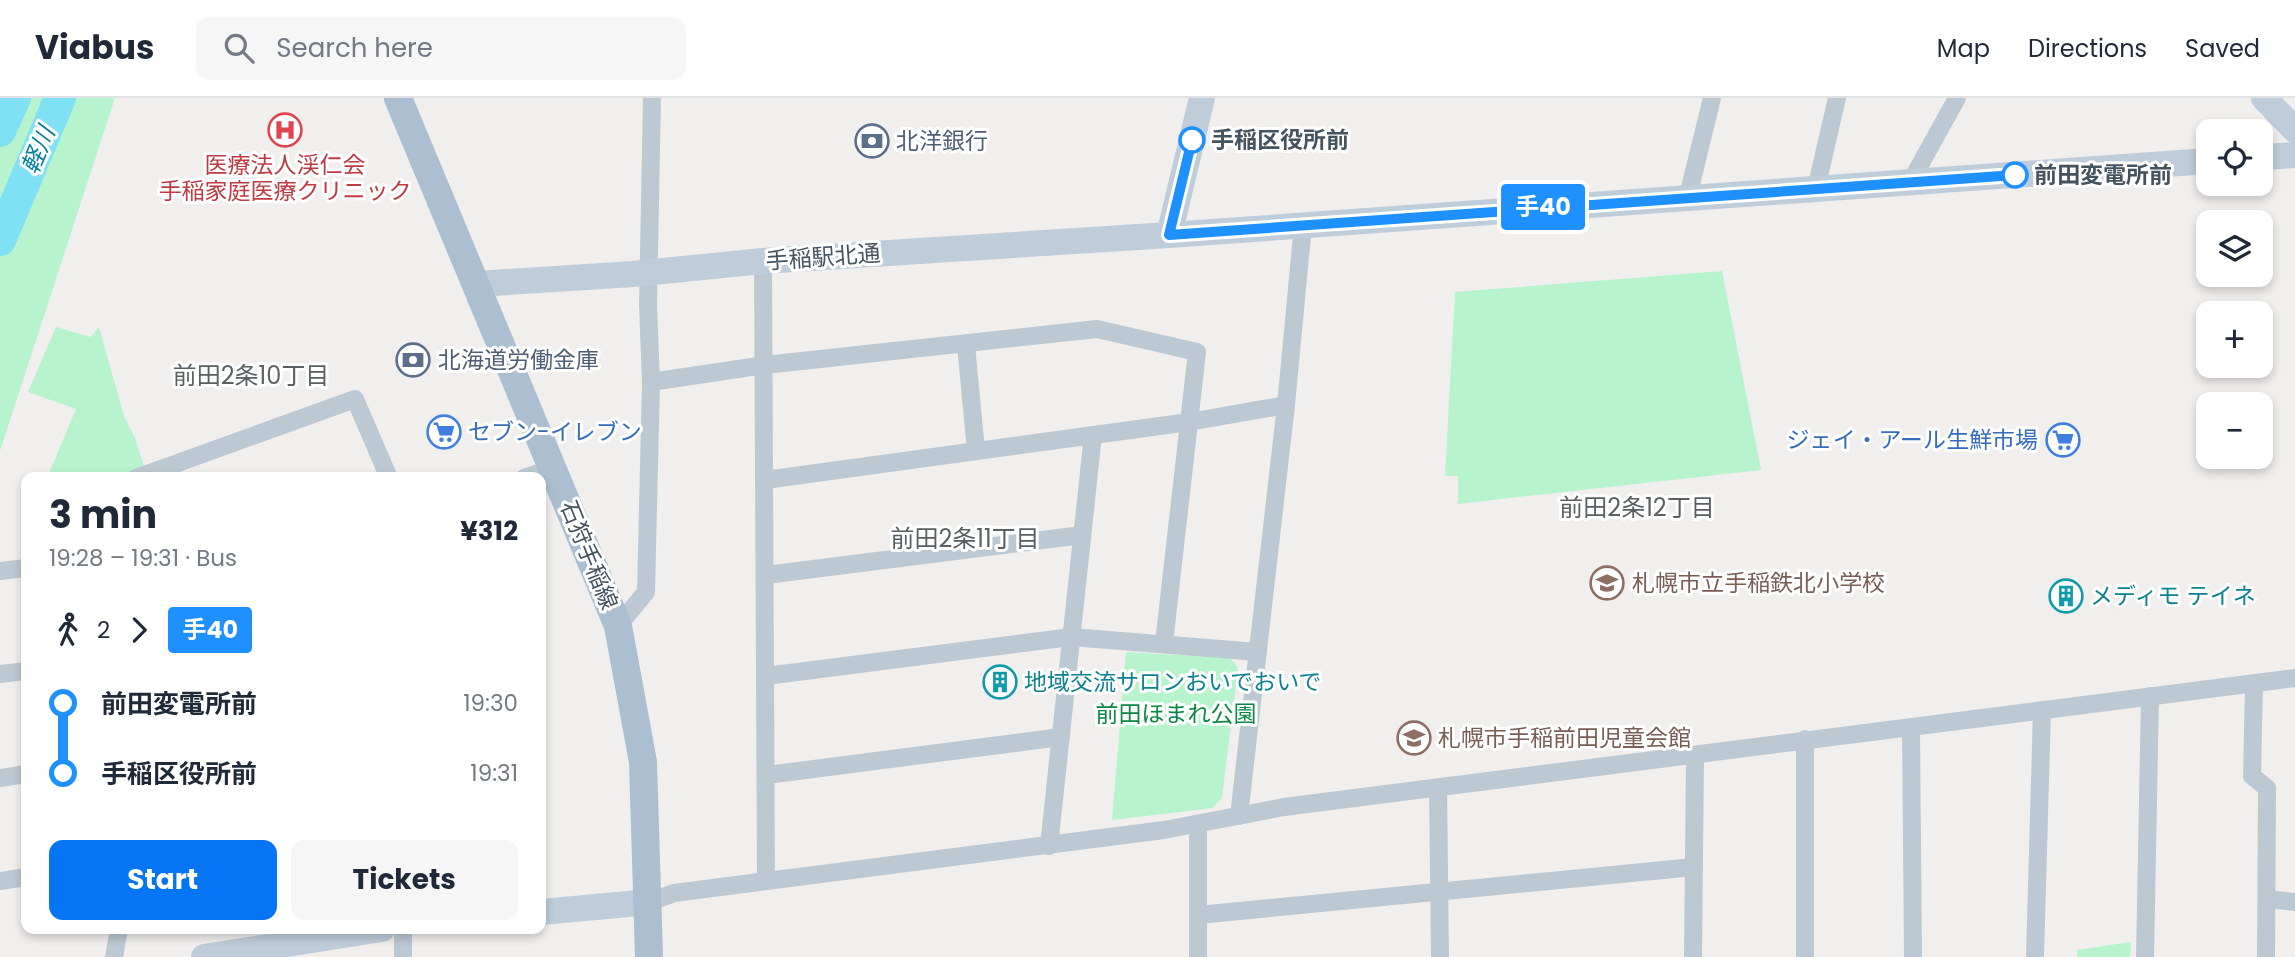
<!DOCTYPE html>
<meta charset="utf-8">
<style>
body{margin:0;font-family:Poppins,"Noto Sans JP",sans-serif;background:#f6f6f7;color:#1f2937;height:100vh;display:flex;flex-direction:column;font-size:26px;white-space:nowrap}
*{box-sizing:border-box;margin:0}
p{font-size:23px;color:#747a83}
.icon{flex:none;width:38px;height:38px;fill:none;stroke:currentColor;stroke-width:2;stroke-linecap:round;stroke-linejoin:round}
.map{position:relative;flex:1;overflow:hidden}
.details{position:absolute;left:21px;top:374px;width:525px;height:462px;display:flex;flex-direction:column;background:#fff;border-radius:14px;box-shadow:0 4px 10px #0003}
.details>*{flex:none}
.badge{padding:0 14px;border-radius:5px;font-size:24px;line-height:46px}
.buttons{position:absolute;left:2196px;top:21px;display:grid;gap:14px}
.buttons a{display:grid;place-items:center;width:77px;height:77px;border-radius:14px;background:#fff;box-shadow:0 4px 10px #0003;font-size:35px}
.map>.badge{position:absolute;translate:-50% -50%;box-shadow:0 0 0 4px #fff}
.legs{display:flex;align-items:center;gap:10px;height:77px;padding:0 28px;font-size:23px}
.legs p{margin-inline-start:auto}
.overview{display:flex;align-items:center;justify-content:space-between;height:119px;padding:0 28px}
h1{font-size:38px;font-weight:700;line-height:52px}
.cta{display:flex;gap:14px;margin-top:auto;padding:14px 28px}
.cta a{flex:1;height:80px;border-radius:14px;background:#0675f3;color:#fff;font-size:28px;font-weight:700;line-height:80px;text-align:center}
.cta a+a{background:#f6f6f7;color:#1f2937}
ul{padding:0 28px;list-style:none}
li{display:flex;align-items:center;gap:24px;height:70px;font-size:26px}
li i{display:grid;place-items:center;width:10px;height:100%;margin:0 9px;background:currentColor}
li i::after{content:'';width:18px;height:18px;margin:-9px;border:5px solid;border-radius:50%;background:#fff}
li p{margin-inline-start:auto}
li:first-child i{background:linear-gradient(#0000 50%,currentColor 0)}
li:last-child i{background:linear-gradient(currentColor 50%,#0000 0)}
header{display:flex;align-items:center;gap:42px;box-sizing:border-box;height:98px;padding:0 35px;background:#fff;border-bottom:2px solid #e0e1e3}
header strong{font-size:33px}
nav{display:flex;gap:38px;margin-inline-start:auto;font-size:24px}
.search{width:490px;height:63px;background:#f6f6f7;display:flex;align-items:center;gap:18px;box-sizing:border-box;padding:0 24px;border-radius:14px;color:#747a83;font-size:26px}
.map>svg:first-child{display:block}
.green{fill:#b7f4cd}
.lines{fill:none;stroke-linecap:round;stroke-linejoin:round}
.river{stroke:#80e1f5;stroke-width:32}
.street{stroke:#bdc9d2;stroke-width:18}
.secondary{stroke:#bfccd9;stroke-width:26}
.primary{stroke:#abbfd0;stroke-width:28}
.line-1-casing{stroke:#fff;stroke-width:16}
.line-1{stroke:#1e90ff;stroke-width:10}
.stop-1-dot{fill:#fff;stroke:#1e90ff;stroke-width:3.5}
.labels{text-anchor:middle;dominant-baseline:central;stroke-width:6;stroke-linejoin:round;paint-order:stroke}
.stop-label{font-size:23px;font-weight:bold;fill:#44535e;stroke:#fff;text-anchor:start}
.service-label{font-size:23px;fill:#4e5e75;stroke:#fff;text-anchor:start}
.health-label{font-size:23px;fill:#be3a42;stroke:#fff}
.street-label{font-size:23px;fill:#44535e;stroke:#fff}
.shop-label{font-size:23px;fill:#366cbe;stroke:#fff;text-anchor:start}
.education-label{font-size:23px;fill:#785e54;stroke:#fff;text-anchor:start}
.culture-label{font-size:23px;fill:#0d838f;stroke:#fff;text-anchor:start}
.park-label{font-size:23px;fill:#0d8746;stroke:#fff}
.water-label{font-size:24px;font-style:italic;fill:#03819c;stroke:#fff}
.neighbourhood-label{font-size:24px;fill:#5a5f64;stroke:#fff}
</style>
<header>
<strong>Viabus</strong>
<div class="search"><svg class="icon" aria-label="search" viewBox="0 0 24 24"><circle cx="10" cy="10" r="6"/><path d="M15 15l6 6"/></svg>Search here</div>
<nav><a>Map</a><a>Directions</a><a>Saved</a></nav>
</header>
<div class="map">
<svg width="2295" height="859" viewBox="0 0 2295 859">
<rect width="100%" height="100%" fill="#f1eeee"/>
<g class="green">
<path d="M0 0H115L0 353Z"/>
<path d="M1722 173 1761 372 1458 406V378H1445L1455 194Z"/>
<path d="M56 229 91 239 99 229 124 318 135 340 144 368 114 380H47L76 311 28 294Z"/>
<path d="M1126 554 1230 560 1238 570 1222 700 1213 710 1112 722Z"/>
<path d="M2131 844 2130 859H2077V852Z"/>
</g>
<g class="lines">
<g class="river">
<path d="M0 33 15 0"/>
<path d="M0 142 60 0"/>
</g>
<g class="street">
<path d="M1910 85 1957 0"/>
<path d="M1816 91 1837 0"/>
<path d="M1688 98 1712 0"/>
<path d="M763 163 766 783"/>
<path d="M966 247 976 353"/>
<path d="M651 284 765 267 1097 231 1197 254 1164 545"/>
<path d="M136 380 355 301 389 380"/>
<path d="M524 380 553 370"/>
<path d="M765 382 1189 324 1286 307"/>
<path d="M0 473 26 470"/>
<path d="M766 477 1082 437"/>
<path d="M618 528 646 494 651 284 648 207 652 0"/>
<path d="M0 576 26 573"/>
<path d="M766 578 1071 539 1258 554"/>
<path d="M2254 585 2252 678 2267 690 2266 859"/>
<path d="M1911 629 1913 859"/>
<path d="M767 677 1061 639"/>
<path d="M0 680 26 676"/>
<path d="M1438 690 1440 859"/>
<path d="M1239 718 1286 307 1303 127"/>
<path d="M1049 748 1093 337"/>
<path d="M0 783 26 779"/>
<path d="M2267 801 2295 804"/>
<path d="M650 804 674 795 1164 732 1284 709 2295 580"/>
<path d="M1198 817 1694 769"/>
<path d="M403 831V859"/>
<path d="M114 859 119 831"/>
<path d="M1198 859V726"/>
<path d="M1693 859 1695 658"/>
<path d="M1805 859V641"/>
<path d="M2035 859 2042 612"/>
<path d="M2145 859 2150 598"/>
</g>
<g class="secondary">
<path d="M2264 0 2295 32"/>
<path d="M2261 59 2295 57"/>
<path d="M1169 137 1202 0"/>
<path d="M477 186 633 176 763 163 1169 137 2208 63"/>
<path d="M541 814 650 804"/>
<path d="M204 859 382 831"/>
</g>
<path class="primary" d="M398 0 618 528 643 664 649 859"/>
</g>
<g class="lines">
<defs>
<path id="line-1" d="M1192 42 1169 137 2015 77"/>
</defs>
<use href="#line-1" class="line-1-casing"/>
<use href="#line-1" class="line-1"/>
</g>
<defs>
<symbol id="hospital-ring" viewBox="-11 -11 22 22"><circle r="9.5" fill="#fff" stroke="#e0444e" stroke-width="1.5"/><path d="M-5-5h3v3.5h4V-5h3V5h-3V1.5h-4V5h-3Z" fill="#e0444e"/></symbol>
<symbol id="bank-ring" viewBox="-11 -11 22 22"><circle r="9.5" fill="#fff" stroke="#5c6f8a" stroke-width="1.5"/><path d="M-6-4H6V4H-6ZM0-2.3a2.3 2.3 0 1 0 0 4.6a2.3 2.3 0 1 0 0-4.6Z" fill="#5c6f8a"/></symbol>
<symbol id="supermarket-ring" viewBox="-11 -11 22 22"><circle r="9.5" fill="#fff" stroke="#3f7fe0" stroke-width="1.5"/><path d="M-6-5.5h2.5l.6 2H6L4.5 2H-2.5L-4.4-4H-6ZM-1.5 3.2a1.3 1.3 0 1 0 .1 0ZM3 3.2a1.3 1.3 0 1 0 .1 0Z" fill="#3f7fe0"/></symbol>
<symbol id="school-ring" viewBox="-11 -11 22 22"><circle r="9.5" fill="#fff" stroke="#8d6e63" stroke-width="1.5"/><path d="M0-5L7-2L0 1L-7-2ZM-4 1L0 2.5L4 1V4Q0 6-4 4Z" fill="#8d6e63"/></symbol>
<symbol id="building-ring" viewBox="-11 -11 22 22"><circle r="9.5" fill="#fff" stroke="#0f9aa8" stroke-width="1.5"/><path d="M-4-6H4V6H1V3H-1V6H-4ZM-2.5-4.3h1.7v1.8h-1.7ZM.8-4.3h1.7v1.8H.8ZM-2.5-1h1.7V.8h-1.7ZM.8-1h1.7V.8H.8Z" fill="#0f9aa8"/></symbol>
</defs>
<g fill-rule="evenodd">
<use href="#hospital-ring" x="266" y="13" width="38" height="38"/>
<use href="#bank-ring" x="853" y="24" width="38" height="38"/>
<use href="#bank-ring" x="394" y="243" width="38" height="38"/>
<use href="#supermarket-ring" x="425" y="315" width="38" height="38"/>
<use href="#supermarket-ring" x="2044" y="323" width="38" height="38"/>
<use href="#school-ring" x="1588" y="466" width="38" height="38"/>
<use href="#building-ring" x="2047" y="479" width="38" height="38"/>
<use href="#building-ring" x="981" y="565" width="38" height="38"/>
<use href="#school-ring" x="1395" y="621" width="38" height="38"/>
</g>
<g class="stop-1-dot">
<circle cx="1192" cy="42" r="12"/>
<circle cx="2015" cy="77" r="12"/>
</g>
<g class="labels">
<g class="stop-label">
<text x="1211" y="42">手稲区役所前</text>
<text x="2034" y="77">前田変電所前</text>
</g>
<g class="service-label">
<text x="896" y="43">北洋銀行</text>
<text x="438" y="262">北海道労働金庫</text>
</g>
<g class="health-label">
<text x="285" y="67">医療法人渓仁会<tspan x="285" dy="26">手稲家庭医療クリニック</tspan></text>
</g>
<g class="street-label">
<text transform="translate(823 159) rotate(-4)">手稲駅北通</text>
<text transform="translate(589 457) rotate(68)">石狩手稲線</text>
</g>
<g class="shop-label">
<text x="468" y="334">セブン-イレブン</text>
<text x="2038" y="342" text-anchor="end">ジェイ・アール生鮮市場</text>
</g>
<g class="education-label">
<text x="1632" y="485">札幌市立手稲鉄北小学校</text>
<text x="1438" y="640">札幌市手稲前田児童会館</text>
</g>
<g class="culture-label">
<text x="2090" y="498">メディモ テイネ</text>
<text x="1024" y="584">地域交流サロンおいでおいで</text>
</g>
<g class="park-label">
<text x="1176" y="616">前田ほまれ公園</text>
</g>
<g class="water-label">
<text transform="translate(38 52) rotate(-67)">軽川</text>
</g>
<g class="neighbourhood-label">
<text x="251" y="277">前田2条10丁目</text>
<text x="1637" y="409">前田2条12丁目</text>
<text x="965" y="440">前田2条11丁目</text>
</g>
</g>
</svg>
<div class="buttons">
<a><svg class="icon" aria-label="locate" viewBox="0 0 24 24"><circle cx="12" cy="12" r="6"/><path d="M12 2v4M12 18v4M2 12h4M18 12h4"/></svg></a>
<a><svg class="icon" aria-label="layers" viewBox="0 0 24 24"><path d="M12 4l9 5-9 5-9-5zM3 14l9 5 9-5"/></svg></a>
<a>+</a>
<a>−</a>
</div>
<b class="badge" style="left:1543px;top:109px;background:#1e90ff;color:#fff">手40</b>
<section class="details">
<div class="overview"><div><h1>3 min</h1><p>19:28 – 19:31 · Bus</p></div><b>¥312</b></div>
<div class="legs"><svg class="icon" aria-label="walk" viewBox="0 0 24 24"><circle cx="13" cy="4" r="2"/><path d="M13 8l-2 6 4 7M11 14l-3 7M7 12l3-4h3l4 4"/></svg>2<svg class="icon" aria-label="forward" viewBox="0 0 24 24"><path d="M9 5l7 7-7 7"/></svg><b class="badge" style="background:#1e90ff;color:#fff">手40</b></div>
<ul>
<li><i style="color:#1e90ff"></i><b>前田変電所前</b><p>19:30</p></li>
<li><i style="color:#1e90ff"></i><b>手稲区役所前</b><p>19:31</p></li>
</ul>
<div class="cta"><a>Start</a><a>Tickets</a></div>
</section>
</div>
